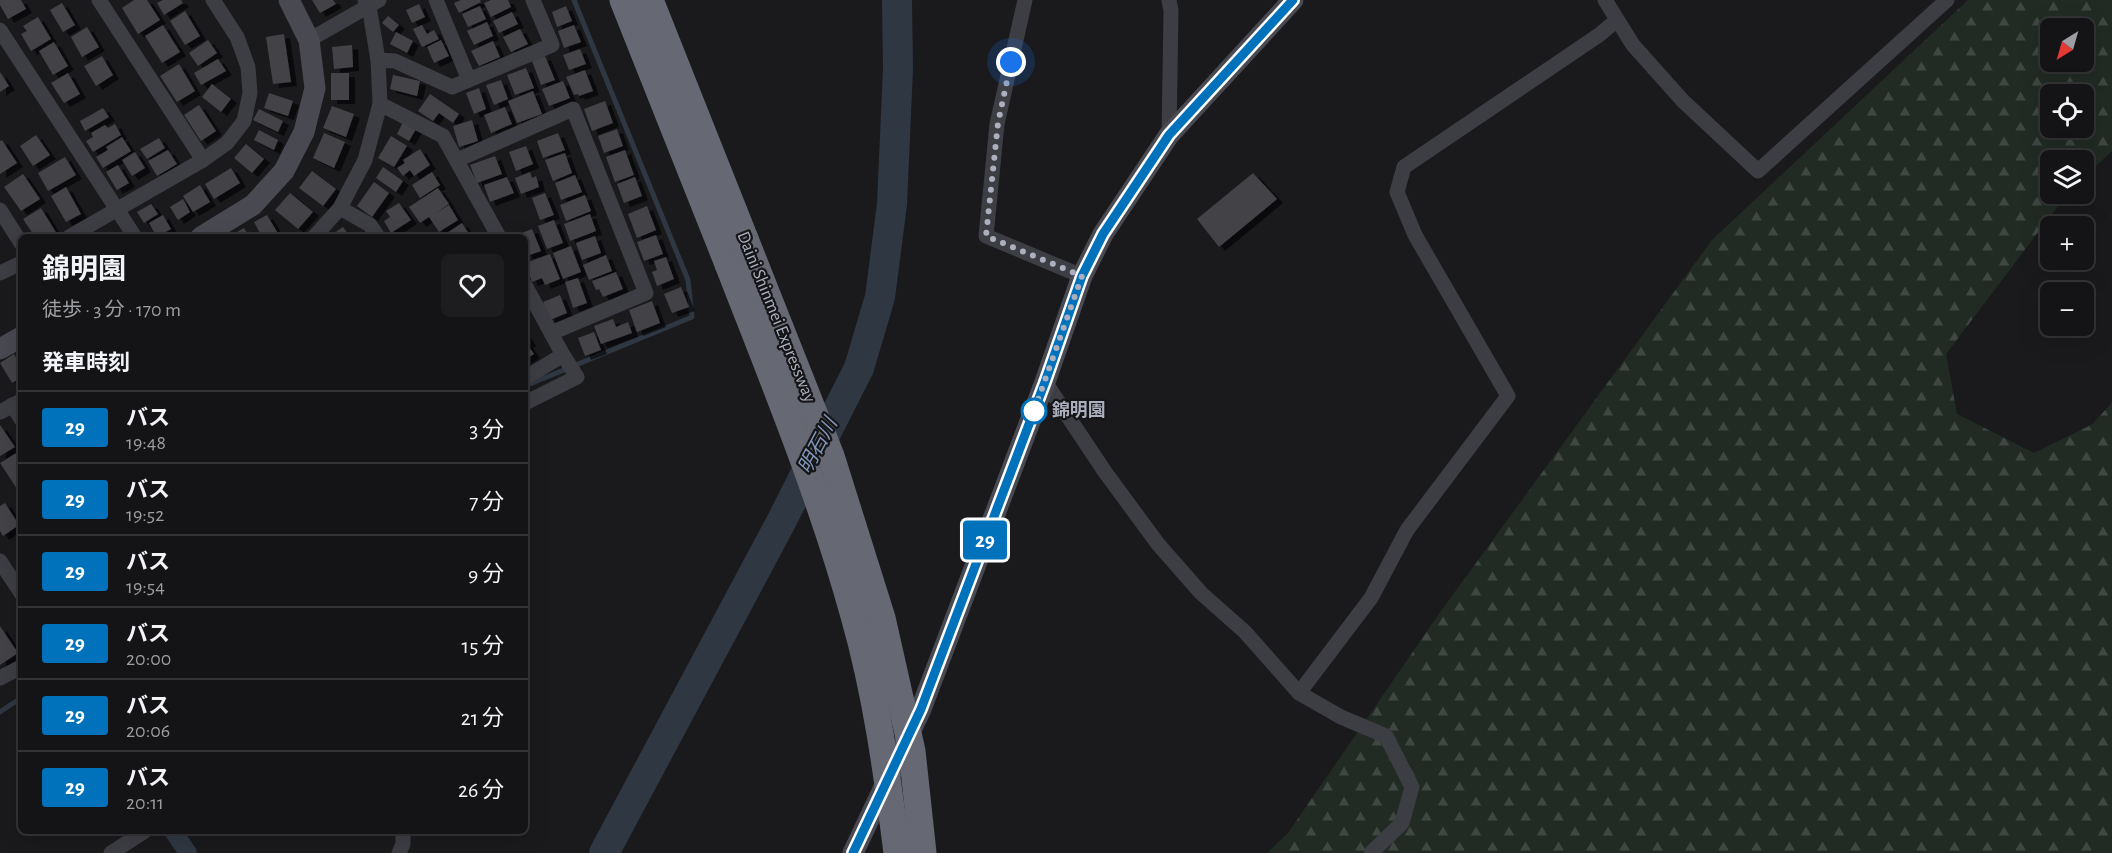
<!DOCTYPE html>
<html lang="ja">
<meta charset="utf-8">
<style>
body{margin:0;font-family:"Alegreya Sans","Noto Sans JP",sans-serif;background:#1d1d1f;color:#f1f3f6;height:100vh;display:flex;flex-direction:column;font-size:22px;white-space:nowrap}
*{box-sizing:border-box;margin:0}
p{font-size:20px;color:#9d9ea1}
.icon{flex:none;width:33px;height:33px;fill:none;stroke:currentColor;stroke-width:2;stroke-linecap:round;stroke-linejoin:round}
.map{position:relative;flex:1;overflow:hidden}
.sheet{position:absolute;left:18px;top:234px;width:510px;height:600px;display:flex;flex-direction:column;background:#141416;border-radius:9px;box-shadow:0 6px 24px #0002,0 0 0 2px #333335}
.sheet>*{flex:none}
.badge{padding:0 12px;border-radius:4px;font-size:21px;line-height:39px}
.needle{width:39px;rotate:217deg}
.controls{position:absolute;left:2040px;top:18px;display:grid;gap:12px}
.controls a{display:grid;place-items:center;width:54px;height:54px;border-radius:9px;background:#141416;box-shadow:0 6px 24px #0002,0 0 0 2px #333335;font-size:30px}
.you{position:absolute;width:30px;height:30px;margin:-15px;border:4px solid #fff;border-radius:50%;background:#1a73e8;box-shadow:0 0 0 9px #1a73e833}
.map>.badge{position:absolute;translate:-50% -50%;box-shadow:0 0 0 3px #fff}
h2{padding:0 24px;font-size:22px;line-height:54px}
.round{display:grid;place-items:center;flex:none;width:63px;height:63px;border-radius:9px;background:#1d1d1f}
.head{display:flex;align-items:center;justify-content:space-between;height:102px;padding:0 24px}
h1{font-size:28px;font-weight:700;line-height:45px}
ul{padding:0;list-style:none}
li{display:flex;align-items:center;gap:18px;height:72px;padding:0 24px;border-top:2px solid #333335}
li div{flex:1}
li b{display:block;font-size:22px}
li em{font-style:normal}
li .badge{min-width:66px;font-weight:700;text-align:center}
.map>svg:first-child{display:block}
.forest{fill:url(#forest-firs);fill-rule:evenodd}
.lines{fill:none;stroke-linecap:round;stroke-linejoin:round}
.stream{stroke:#2f3742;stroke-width:5}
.canal{stroke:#2f3742;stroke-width:18}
.river{stroke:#2f3742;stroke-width:30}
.building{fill:#424247;filter:url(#shadow)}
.street{stroke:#3d3d44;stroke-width:15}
.secondary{stroke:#494952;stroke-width:21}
.highway{stroke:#666873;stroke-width:27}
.highway-bridge{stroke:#666873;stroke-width:27}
.line-casing{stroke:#fff;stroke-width:14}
.line{stroke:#0072bc;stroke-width:9}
.walk{stroke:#acafbd;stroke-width:6;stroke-dasharray:0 10.8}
.stop-dot{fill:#fff;stroke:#0072bc;stroke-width:3}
.labels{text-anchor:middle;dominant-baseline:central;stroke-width:4.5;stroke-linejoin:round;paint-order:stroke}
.street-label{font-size:18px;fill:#acafbd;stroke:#151518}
.stop-label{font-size:18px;font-weight:bold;fill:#acafbd;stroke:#151518;text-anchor:start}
.water-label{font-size:20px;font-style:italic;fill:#8197ba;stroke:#151518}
</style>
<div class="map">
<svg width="2112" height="853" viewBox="0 0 2112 853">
<defs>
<pattern id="forest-firs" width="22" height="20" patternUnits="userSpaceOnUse" patternTransform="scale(1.5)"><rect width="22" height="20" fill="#212b24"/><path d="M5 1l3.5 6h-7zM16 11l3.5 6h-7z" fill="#3f4742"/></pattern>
<filter id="shadow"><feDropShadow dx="6" dy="4" stdDeviation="0" flood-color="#0009"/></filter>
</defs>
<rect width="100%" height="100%" fill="#1a1a1d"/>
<path class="forest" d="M1968 0H2112V151L2084 177V160H2050V194H2067L1946 354 1957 414 2034 453 2093 424 2112 402V853H1267L1288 833 1441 611 1712 240ZM2050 28H2084V62H2050ZM2050 94H2084V128H2050Z"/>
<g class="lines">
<g class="stream">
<path d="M525 386 692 317 688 280 574 0"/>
<path d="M0 712 21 698"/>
</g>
<path class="canal" d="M173 831 188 853"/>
<path class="river" d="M604 853 780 524 859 368 880 297 892 204 898 69 897 0"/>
</g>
<g class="building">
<path d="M0 0H21L26 9 8 19 0 5Z"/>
<path d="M134 0H147L160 20 138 34 122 8Z"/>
<path d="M163 0H181L183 3 164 15 157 3Z"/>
<path d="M312 0H333L336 4 320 13Z"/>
<path d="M461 0H480L481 2 459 13 454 3Z"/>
<path d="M491 0H508L511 7 491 17 484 3Z"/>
<path d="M62 3 75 25 63 32 50 10Z"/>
<path d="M419 4 425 17 412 23 406 10Z"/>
<path d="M480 6 486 19 468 27 462 14Z"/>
<path d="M566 6 572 21 557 27 552 12Z"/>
<path d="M185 11 200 36 185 45 170 21Z"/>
<path d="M512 12 518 24 499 33 493 21Z"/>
<path d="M388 16 399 25 393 32 382 23Z"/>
<path d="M38 17 51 39 31 51 21 34 27 31 23 26Z"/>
<path d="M487 22 493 36 474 45 467 31Z"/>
<path d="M163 25 180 52 162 63 145 36Z"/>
<path d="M422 25 427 34 434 30 439 39 422 47 413 29Z"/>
<path d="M574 25 581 42 564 48 558 31Z"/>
<path d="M87 27 99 47 82 57 71 37Z"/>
<path d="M520 29 528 44 511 52 503 37Z"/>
<path d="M396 32 413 41 407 53 390 44Z"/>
<path d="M284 34 291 82 273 84 266 37Z"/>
<path d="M208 40 217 53 198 66 189 53Z"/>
<path d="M441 40 449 56 434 63 427 47Z"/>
<path d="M493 41 500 57 479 66 471 51Z"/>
<path d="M54 42 68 66 53 75 39 51Z"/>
<path d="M352 45 353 67 334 69 332 47Z"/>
<path d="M580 49 586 64 569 70 563 55Z"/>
<path d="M102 56 113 75 96 86 84 66Z"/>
<path d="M545 56 555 80 541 85 532 61Z"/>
<path d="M218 59 226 71 201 85 194 73Z"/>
<path d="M179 64 195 91 177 102 160 76Z"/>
<path d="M526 68 534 88 515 95 507 75Z"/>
<path d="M585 70 593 91 579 96 578 94 574 95 566 77Z"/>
<path d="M0 72 9 86 0 92Z"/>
<path d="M68 73 80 94 64 103 51 83Z"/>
<rect x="331" y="73" width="18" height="27"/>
<path d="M393 75 420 81 417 96 390 89Z"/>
<path d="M501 80 508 99 494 105 486 85Z"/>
<path d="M563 81 570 98 549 106 542 89Z"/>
<path d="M212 84 231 99 221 112 202 97Z"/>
<path d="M479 88 486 109 474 114 466 93Z"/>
<path d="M533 91 542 114 517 123 508 101Z"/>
<path d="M269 93 293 101 288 116 264 108Z"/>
<path d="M430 94 459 114 453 123 439 113 433 121 418 111Z"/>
<path d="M605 101 613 123 592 131 584 109Z"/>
<path d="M199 105 216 131 201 141 184 115Z"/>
<path d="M332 106 354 114 346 137 323 128Z"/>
<path d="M505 107 512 124 491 133 484 115Z"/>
<path d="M103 108 109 117 85 131 80 121Z"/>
<path d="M259 109 283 121 278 132 253 120Z"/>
<path d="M472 120 478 141 459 147 453 126Z"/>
<path d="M403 122 416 129 409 141 397 134Z"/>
<path d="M115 124 121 135 93 152 86 141 93 137 91 133 105 125 108 128Z"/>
<path d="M617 129 623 146 604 153 598 136Z"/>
<path d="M259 130 278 140 274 150 254 140Z"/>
<path d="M324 133 345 142 334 168 313 158Z"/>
<path d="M558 133 565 150 543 158 537 141Z"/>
<path d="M36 135 50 155 33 166 20 146Z"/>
<path d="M391 136 407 146 394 167 378 158Z"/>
<path d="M122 137 131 151 103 168 96 157 108 150 106 147Z"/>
<path d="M159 138 165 148 147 159 140 149Z"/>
<path d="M2 140 17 163 0 174V141Z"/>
<path d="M246 144 264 159 252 173 234 158Z"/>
<path d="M526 146 533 164 516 171 509 152Z"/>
<path d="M420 149 430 165 414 176 410 170 403 176 397 168 405 163 403 160Z"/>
<path d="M168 150 177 164 157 176 148 161Z"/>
<path d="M625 150 634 175 615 182 606 157Z"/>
<path d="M135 152 145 168 132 176 122 160Z"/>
<path d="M565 153 572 173 553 181 545 160Z"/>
<path d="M495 156 502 174 477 183 470 165Z"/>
<path d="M65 157 76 175 48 191 38 173Z"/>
<path d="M118 165 129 183 117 190 106 172Z"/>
<path d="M383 167 403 181 396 192 376 178Z"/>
<path d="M231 168 240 183 214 199 205 184Z"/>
<path d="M312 171 336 189 323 206 299 188Z"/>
<path d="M432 172 440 185 420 198 412 185Z"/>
<path d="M530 172 532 178 536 176 539 187 521 194 515 178Z"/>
<path d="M1253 173 1277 199 1219 247 1197 219Z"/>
<path d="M23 174 40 199 21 211 4 187Z"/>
<path d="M575 175 582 192 561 200 555 183Z"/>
<path d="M507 177 514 193 490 202 484 185Z"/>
<path d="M635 177 642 196 624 203 617 184Z"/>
<path d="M374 182 389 193 372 217 357 206Z"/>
<path d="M200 185 210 202 193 212 183 196Z"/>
<path d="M66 187 81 214 66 222 51 196Z"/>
<path d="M438 188 449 204 436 213 449 205 458 220 439 232 429 217 420 223 409 207Z"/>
<path d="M290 193 313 212 298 229 275 210Z"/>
<path d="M545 193 554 215 540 220 532 198Z"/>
<path d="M585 195 591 211 566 221 560 205Z"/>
<path d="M183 199 190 212 178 220 170 207Z"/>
<path d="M399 203 411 220 391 233 384 221 390 217 386 211Z"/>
<path d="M151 204 158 214 144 223 137 212Z"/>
<path d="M647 206 656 230 637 238 628 214Z"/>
<path d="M41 208 57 234 52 237H35L23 219Z"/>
<path d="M590 214 596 231 570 241 564 224Z"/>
<path d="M163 215 171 229 157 237 149 223Z"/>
<path d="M267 215 280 237H262L254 222Z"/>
<path d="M554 220 563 243 547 249 538 226Z"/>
<path d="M462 223 471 237H441Z"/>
<path d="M343 227 350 237H328Z"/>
<path d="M244 228 249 237H228Z"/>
<path d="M532 229 541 251 527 256 525 250V237H520L519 234Z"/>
<path d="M656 235 663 254 644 261 637 242Z"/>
<path d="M595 236 601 253 582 260 576 243Z"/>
<path d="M571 246 581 272 563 279 553 253Z"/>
<path d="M550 254 560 279 545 285 542 278 532 282 525 263Z"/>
<path d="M606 255 612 271 589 280 583 265Z"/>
<path d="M666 257 674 279 657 286 652 272 657 270 654 261Z"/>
<path d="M616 272 623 289 603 297 599 289 596 290 592 281Z"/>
<path d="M578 278 587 303 573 308 565 282Z"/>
<path d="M681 287 689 307 672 313 664 294Z"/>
<path d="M560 295 567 313 550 320 543 302Z"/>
<path d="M652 301 660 323 637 332 629 310Z"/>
<path d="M613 319 616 327 628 322 632 333 601 344 594 326Z"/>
<path d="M594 332 601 350 585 356 578 338Z"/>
<path d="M525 334 530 342 527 344 534 354 525 360Z"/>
<path d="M14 354 21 366V378L12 383 0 363Z"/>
<path d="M0 425 15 447 0 456Z"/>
<path d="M18 452 21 456V495L0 463Z"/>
<path d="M5 503 19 525 3 536 0 531V506Z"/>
<path d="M0 626 18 653 0 665Z"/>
</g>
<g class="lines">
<g class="street">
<path d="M99 0 203 160"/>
<path d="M436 0 469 80"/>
<path d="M1025 0 997 124 986 236 1082 276"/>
<path d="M1605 0 1633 45 1683 101 1758 171 1947 0"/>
<path d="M0 30 135 237"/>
<path d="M309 40 379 0"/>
<path d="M378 60 395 61 452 87 552 45 533 0"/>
<path d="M380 104 443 136 499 237"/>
<path d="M1169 135 1171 11 1169 0"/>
<path d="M457 160 573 109 646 293 551 333"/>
<path d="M340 208 370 225 378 237"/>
<path d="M0 210 21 243"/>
<path d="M69 237 203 160 227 143 244 121 250 93 248 67 237 37 213 0"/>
<path d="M314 237 340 208 365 160 380 104 378 60 369 6 365 0"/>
<path d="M0 273 21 263"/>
<path d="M525 285 563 355 525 378"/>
<path d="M1045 382 1105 472 1158 544 1201 593 1245 632 1299 693 1341 717 1386 736 1412 787 1402 823 1371 853"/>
<path d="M525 403 577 377 563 355"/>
<path d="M12 405 21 419"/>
<path d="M0 412 21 401"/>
<path d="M0 561 21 593"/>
<path d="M0 678 21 667"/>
<path d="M1299 693 1371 598 1407 530 1508 396 1415 235 1397 192 1404 167 1599 35 1617 20"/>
<path d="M111 853 145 831"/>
<path d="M399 853 403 844V831"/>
</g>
<g class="secondary">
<path d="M201 237 253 205 284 171 304 132 315 88 309 40 289 0"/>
<path d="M0 349 21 337"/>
<path d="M853 853 921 709 1045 382 1082 276 1103 234 1169 135 1293 0"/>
</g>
<g class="highway">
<path d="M623 0 728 264"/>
<path d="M650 0 745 239"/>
</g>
<g class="highway-bridge">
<path d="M745 239 831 456 882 618 912 751 923 853"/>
<path d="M728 264C773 380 821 496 854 616 876 693 887 773 897 853"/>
</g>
</g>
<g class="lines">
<defs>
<path id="line" d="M853 853 921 709 1045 382 1082 276 1103 234 1169 135 1293 0"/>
</defs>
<use href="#line" class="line-casing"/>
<use href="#line" class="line"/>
<path class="walk" d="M1011 62 998 123 986 236 1082 276 1034 411"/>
</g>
<circle class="stop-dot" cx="1034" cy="411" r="12"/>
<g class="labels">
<g class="street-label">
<text transform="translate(776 317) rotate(68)">Daini Shinmei Expressway</text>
</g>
<g class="stop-label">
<text x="1052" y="411">錦明園</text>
</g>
<g class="water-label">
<text transform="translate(818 446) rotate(-62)">明石川</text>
</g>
</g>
</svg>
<div class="controls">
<a><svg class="needle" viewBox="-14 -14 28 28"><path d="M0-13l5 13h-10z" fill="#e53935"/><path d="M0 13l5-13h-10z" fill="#9d9ea1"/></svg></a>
<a><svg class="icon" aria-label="locate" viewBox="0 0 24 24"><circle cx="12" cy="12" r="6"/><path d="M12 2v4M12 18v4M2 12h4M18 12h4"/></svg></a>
<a><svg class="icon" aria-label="layers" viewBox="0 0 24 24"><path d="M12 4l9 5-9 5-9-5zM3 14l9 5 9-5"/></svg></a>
<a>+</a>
<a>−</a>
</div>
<div class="you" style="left:1011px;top:62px"></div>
<b class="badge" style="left:985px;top:540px;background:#0072bc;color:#fff">29</b>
<section class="sheet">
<div class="head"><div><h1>錦明園</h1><p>徒歩 · 3 分 · 170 m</p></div><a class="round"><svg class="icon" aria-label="heart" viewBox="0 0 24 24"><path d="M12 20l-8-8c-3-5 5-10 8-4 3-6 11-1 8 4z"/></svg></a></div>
<h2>発車時刻</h2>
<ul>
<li><span class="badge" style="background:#0072bc;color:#fff">29</span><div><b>バス</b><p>19:48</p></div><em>3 分</em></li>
<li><span class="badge" style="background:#0072bc;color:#fff">29</span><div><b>バス</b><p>19:52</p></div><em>7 分</em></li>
<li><span class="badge" style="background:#0072bc;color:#fff">29</span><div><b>バス</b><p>19:54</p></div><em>9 分</em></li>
<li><span class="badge" style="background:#0072bc;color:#fff">29</span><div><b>バス</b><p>20:00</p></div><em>15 分</em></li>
<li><span class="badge" style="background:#0072bc;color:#fff">29</span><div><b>バス</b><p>20:06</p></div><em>21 分</em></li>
<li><span class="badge" style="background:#0072bc;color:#fff">29</span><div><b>バス</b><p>20:11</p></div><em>26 分</em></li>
</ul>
</section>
</div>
